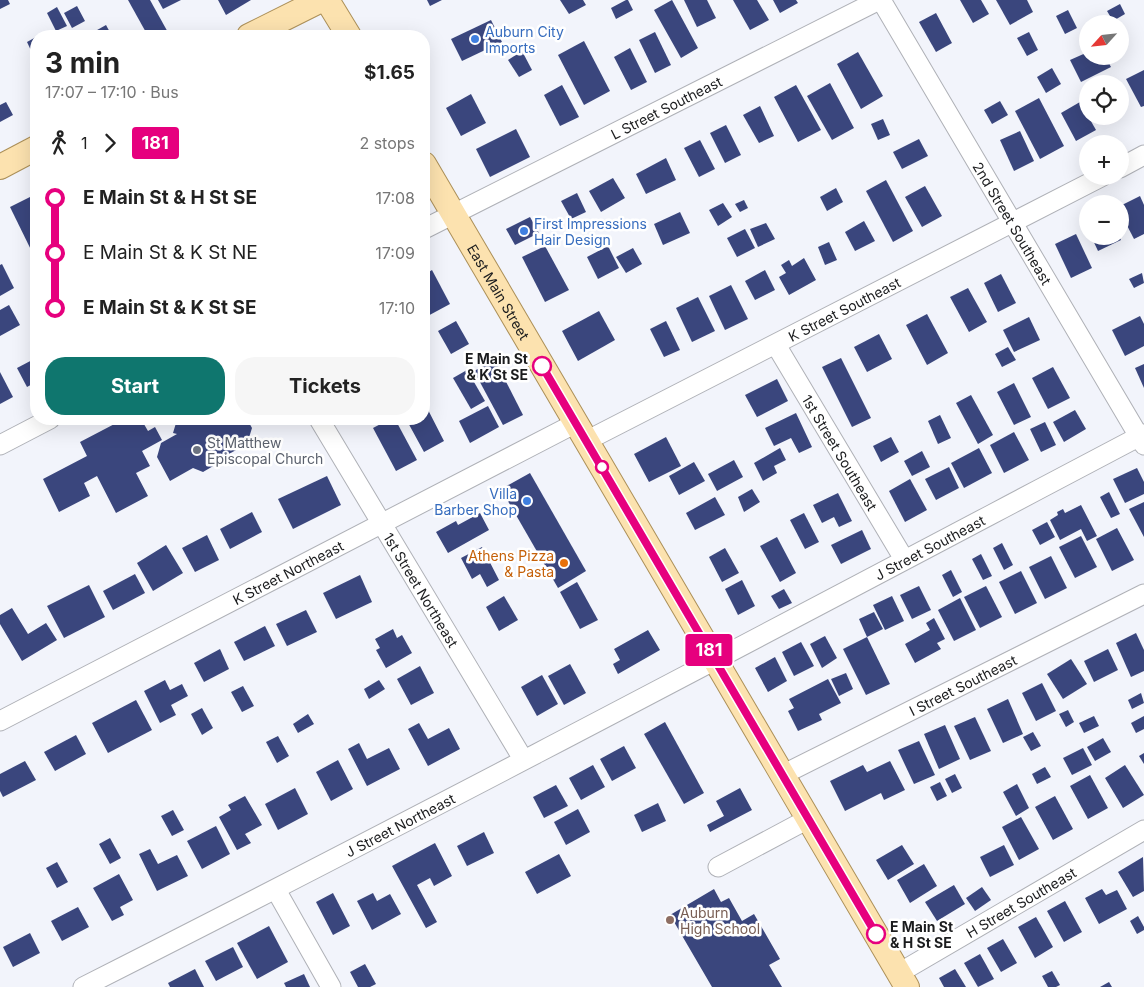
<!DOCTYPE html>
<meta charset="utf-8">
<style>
body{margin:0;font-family:Inter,sans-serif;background:#f6f6f6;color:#222;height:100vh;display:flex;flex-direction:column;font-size:19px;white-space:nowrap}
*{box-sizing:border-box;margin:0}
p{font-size:16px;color:#767676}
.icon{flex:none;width:28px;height:28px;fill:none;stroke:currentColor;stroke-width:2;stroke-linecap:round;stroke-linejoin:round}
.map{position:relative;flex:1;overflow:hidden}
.side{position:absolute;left:30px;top:30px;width:400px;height:395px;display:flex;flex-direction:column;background:#fff;border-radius:20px;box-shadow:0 5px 20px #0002}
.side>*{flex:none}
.badge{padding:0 10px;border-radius:4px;font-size:18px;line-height:32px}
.needle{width:32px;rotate:243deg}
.buttons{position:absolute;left:1079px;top:15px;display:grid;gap:10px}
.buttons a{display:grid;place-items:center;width:50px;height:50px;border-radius:50%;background:#fff;box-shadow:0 5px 20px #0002;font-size:25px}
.map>.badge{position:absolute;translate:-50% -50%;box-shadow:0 0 0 2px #fff}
.legs{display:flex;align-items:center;gap:8px;height:55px;padding:0 15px;font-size:16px}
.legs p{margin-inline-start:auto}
.head{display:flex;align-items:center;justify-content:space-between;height:85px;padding:0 15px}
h1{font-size:28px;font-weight:700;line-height:38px}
.cta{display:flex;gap:10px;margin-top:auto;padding:10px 15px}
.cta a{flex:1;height:58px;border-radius:20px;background:#0f766e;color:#fff;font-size:20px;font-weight:700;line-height:58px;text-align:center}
.cta a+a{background:#f6f6f6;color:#222}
ul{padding:0 15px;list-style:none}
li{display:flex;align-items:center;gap:18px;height:55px;font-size:19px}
li i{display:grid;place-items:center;width:8px;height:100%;margin:0 6px;background:currentColor}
li i::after{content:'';width:12px;height:12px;margin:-6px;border:4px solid;border-radius:50%;background:#fff}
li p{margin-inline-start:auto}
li:first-child i{background:linear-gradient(#0000 50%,currentColor 0)}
li:last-child i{background:linear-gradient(currentColor 50%,#0000 0)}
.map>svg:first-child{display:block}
.building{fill:#3a467d}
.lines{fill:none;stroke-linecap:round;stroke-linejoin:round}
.minor-casing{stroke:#afb1b7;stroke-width:21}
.major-casing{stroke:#ac9059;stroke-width:26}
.minor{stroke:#fff;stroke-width:19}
.major{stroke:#fce2af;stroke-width:24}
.line-1-casing{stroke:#fff;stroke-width:11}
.line-1{stroke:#e6007e;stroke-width:8}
.shop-dot{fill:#3f7fe0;stroke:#fff;stroke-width:2}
.stop-1-dot{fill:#fff;stroke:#e6007e;stroke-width:2.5}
.worship-dot{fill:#6b7280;stroke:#fff;stroke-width:2}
.food-dot{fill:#e8710a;stroke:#fff;stroke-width:2}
.education-dot{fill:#8d6e63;stroke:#fff;stroke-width:2}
.labels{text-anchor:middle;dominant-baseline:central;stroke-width:5;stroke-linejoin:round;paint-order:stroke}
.shop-label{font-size:14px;fill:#366cbe;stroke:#fff;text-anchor:start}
.street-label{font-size:14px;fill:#1b1c1e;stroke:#fff}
.stop-label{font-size:14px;font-weight:bold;fill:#1b1c1e;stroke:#fff;text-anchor:end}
.worship-label{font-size:14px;fill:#5b616d;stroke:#fff;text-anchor:start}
.food-label{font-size:14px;fill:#c56008;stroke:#fff;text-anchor:end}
.education-label{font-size:14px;fill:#785e54;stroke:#fff;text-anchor:start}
</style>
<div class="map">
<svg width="1144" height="987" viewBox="0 0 1144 987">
<rect width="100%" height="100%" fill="#f2f4fb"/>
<g class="building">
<path d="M0 0H8L10 4 0 9Z"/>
<path d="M128 0H150L170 36H148Z"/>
<path d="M158 0H181L163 9Z"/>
<path d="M218 0H251L226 15Z"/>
<path d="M427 0H442L430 6Z"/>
<path d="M560 0H583L586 5 569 14Z"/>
<path d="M626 0H628L633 10 616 19 611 8Z"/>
<path d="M672 0 698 48 681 58 654 10Z"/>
<path d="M684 0H707L716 18 697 27Z"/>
<path d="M733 0H757L769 20 750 30Z"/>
<path d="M773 0H796L798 3 780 13Z"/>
<path d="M960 0H981L989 14 973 23Z"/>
<path d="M996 0H1027L1033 12 1010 25Z"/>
<path d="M1120 4 1125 14 1113 21 1107 11Z"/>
<path d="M77 6 85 21 72 28 64 13Z"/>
<path d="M57 7 67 26 56 31 47 13Z"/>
<path d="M1068 10 1077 28 1065 34 1056 16Z"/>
<path d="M936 13 952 43 936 52 919 22Z"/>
<path d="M491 20 502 42 462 61 451 39Z"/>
<path d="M106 25 112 36H91L90 34Z"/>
<path d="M655 32 671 65 655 73 639 40Z"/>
<path d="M1029 32 1038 50 1027 56 1017 38Z"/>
<path d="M36 37V61L27 42Z"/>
<path d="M584 41 610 91 584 105 558 55Z"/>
<path d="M630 48 647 82 631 90 614 57Z"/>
<path d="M522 51 532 70 519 77 508 60Z"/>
<path d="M858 52 883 96 861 109 837 64Z"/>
<path d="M1088 52V56H1105L1111 67 1081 82 1070 60Z"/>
<path d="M1052 68 1061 84 1046 93 1037 77Z"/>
<path d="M1144 70V106L1141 107 1126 79Z"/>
<path d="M830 83 854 128 832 140 807 96Z"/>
<path d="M562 85 579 117 560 126 544 95Z"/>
<path d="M796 85 821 130 798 142 774 97Z"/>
<path d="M471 94 486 123 461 136 446 108Z"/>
<path d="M1039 98 1064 146 1040 159 1015 111Z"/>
<path d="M1000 101 1008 115 992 124 984 110Z"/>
<path d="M6 102 13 115 0 122V105Z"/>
<path d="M1080 102 1096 130 1076 141 1061 113Z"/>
<path d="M760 106 774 136 759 143 743 115Z"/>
<path d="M883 119 890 135 878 140 871 124Z"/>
<path d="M726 125 741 155 725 163 710 133Z"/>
<path d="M516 129 530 157 490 177 476 149Z"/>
<path d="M1020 131 1034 161 1014 171 1000 140Z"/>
<path d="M919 139 928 156 902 169 893 152Z"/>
<path d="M700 140 715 169 699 177 684 148Z"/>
<path d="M666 158 676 180 646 194 636 174Z"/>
<path d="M613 178 625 198 601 212 589 191Z"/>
<path d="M886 180 913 231 893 242 866 191Z"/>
<path d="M925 186 942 216 922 227 905 197Z"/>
<path d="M836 188 843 202 827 211 820 197Z"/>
<path d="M577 193 586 212 571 219 561 201Z"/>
<path d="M1140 196 1144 205V234L1134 239 1120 212V206Z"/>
<path d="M30 197 36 210V260L10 207Z"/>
<path d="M744 200 748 208 740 212 735 204Z"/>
<path d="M723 203 732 217 718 226 709 210Z"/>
<path d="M680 212 690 233 663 245 654 224Z"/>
<path d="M530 217 539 233 515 245 506 229Z"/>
<path d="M864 221 875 241 855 251 845 232Z"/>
<path d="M766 223 775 239 758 247 750 229Z"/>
<path d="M745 229 755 248 737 257 727 238Z"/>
<path d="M1076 234 1092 268 1071 278 1055 244Z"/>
<path d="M1091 236H1119L1121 240 1098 251Z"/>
<path d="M829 242 837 260 825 265 818 247Z"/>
<path d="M545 246 569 290 545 302 522 257Z"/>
<path d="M608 246 619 268 598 279 587 257Z"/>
<path d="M633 248 642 264 626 273 616 257Z"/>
<path d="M804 258 816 280 789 295 779 277 786 273 781 265 789 260 792 266Z"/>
<path d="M2 264 14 288 0 296V265Z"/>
<path d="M432 270 450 304 424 318V275Z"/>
<path d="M765 270 775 290 755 300 745 281Z"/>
<path d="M1142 273 1144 283 1134 288 1129 279Z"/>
<path d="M1001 274 1016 303 998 312 984 283Z"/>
<path d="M731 285 748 319 725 330 709 296Z"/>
<path d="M968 288 987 322 969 332 950 297Z"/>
<path d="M698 297 715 331 692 342 676 308Z"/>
<path d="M9 305 20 325 0 336V310Z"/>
<path d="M599 311 615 340 578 361 562 331Z"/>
<path d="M927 314 948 353 927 365 906 325Z"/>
<path d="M1140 316 1144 324V346L1125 356 1112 330Z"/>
<path d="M1029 317 1040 340 1014 352 1003 330Z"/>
<path d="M456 321 469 344 451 354 438 331Z"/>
<path d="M666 321 680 350 664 357 650 329Z"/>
<path d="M879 334 892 359 867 372 854 347Z"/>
<path d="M36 342V354L31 344Z"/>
<path d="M1008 347 1016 360 1002 367 995 354Z"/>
<path d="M36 358V382L27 387 17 368Z"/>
<path d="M841 358 871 418 852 427 822 367Z"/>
<path d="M495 360 523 415 503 425 474 371Z"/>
<path d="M1144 364V388L1135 368Z"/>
<path d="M1053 367 1070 398 1048 409 1032 378Z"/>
<path d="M467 370 485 401 471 409 453 378Z"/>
<path d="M0 372 13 397 0 404Z"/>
<path d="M777 379 788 401 757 417 745 395Z"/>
<path d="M1014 383 1031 417 1014 425 997 392Z"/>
<path d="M971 395 993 435 978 444 956 403Z"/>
<path d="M424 402 444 441 424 452 406 419H424Z"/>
<path d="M488 406 499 427 470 443 459 421Z"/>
<path d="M1075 410 1086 429 1064 442 1053 422Z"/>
<path d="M796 413 812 447 799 453 791 438 774 446 765 428Z"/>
<path d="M940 415 951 438 938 444 928 421Z"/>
<path d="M124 419H141L148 431 155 427 162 440 142 451 150 466 136 473 148 496 116 513 97 476 84 483 90 496 59 512 43 479 87 456 80 442Z"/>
<path d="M188 419 196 420 247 419 252 428 247 444 218 460 215 465 203 472 193 468 170 481 157 457 161 443 177 434 173 433 176 423 179 424Z"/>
<path d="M390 419H395L417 460 396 471 373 428Z"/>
<path d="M1045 422 1056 445 1041 452 1030 429Z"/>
<path d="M1014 432 1029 460 1004 473 990 445Z"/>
<path d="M666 437 681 466 649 482 634 454Z"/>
<path d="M891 437 899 452 881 462 873 446Z"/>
<path d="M780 448 786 460 774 466 777 473 763 481 754 463Z"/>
<path d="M979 448 992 473 964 488 951 463Z"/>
<path d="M922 451 930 467 912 476 904 461Z"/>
<path d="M734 460 743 477 717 491 708 474Z"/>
<path d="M694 462 705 481 679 495 669 476Z"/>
<path d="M949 467 959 488 936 500 925 479Z"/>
<path d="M1137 468 1144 482V494L1125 503 1113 479Z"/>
<path d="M530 473 586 571 558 588 501 489Z"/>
<path d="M327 476 341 505 293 529 278 499Z"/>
<path d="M910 479 927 510 905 522 889 491Z"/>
<path d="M752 489 760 502 744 512 738 497Z"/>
<path d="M1109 492 1120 514 1111 518 1100 497Z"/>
<path d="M838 493 852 521 839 527 834 517 822 523 813 505Z"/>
<path d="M715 497 725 515 695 530 686 513Z"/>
<path d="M1144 502V537L1129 509Z"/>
<path d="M1081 505 1097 536 1087 541 1081 529 1060 540 1050 520 1058 515 1057 512 1063 509 1065 513Z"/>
<path d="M252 512 262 532 230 549 220 529Z"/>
<path d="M480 513 489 530 448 553 436 532 456 521 458 525Z"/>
<path d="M804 513 819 542 805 549 790 520Z"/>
<path d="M1047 522 1055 537 1040 545 1032 530Z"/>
<path d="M1117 528 1134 560 1112 571 1096 539Z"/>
<path d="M862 530 871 549 841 564 831 545Z"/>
<path d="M207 535 219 560 195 572 182 548Z"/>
<path d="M1081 536 1097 567 1075 578 1059 547Z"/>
<path d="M777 537 796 573 780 582 760 546Z"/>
<path d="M1002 543 1013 565 1004 570 993 548Z"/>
<path d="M166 545 183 573 153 591 137 563Z"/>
<path d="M482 547 499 580 487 587 480 574 472 579 461 558Z"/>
<path d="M725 548 739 573 722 582 709 557Z"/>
<path d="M981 554 992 576 983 580 972 559Z"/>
<path d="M1051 556 1067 588 1045 599 1029 567Z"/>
<path d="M951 570 962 592 953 597 942 575Z"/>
<path d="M1021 571 1037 603 1015 614 999 582Z"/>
<path d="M135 574 145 593 113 610 103 591Z"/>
<path d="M360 575 372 602 336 619 323 593Z"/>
<path d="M742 580 755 606 738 615 725 589Z"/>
<path d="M577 582 598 620 580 629 560 592Z"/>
<path d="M89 585 105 617 64 638 47 606Z"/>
<path d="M919 586 931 610 912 619 900 595Z"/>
<path d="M986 586 1002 617 980 628 964 597Z"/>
<path d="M784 589 792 603 779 609 771 596Z"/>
<path d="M504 596 518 620 499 631 486 607Z"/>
<path d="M892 596 904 621 885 630 873 605Z"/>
<path d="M960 598 976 630 954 641 938 610Z"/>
<path d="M12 608 28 634 46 623 57 640 22 661 0 624V615Z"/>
<path d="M306 610 317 632 287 646 276 624Z"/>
<path d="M874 612 883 629 867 637 859 619Z"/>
<path d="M934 618 945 639 937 643 941 649 915 663 905 644 930 630 926 623Z"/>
<path d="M265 626 275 646 244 661 234 642Z"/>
<path d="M393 629 397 638 402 635 412 653 386 668 376 650 380 648 375 639Z"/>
<path d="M648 630 660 650 618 674 613 664 620 660 614 649Z"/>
<path d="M1136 633 1144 650V671L1131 677 1116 643Z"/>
<path d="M825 636 837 658 822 668 810 644Z"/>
<path d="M867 637 890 684 866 695 843 649Z"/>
<path d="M801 642 814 666 794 676 782 652Z"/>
<path d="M220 649 229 669 204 682 194 663Z"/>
<path d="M1108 649 1118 670 1094 682 1084 661Z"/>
<path d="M775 657 787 681 768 692 755 668Z"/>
<path d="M1071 659 1087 684 1063 699 1047 674Z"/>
<path d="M570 664 586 693 564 705 548 676Z"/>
<path d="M420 666 434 693 411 705 397 679Z"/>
<path d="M846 673 853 689 839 696 831 679Z"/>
<path d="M542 675 558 704 537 716 521 687Z"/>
<path d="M828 679 841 703 819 714 822 720 798 731 788 711 794 708 789 699Z"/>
<path d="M165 680 170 690 182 684 188 696 171 705 176 715 160 723 144 691Z"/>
<path d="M379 680 385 689 369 699 364 689Z"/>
<path d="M1042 683 1056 711 1036 721 1022 693Z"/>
<path d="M243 686 254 706 242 712 231 692Z"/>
<path d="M1141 693 1144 703 1132 709 1128 700Z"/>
<path d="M1008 699 1023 734 1003 743 987 709Z"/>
<path d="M136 700 152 730 108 753 92 723Z"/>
<path d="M202 708 213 728 202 735 191 714Z"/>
<path d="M1068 710 1074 722 1066 727 1059 714Z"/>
<path d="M308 714 314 724 298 733 293 724Z"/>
<path d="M1094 716 1099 726 1084 733 1079 723Z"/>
<path d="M1144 716V729L1136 733 1131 723Z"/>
<path d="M975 717 991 751 970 760 954 726Z"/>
<path d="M665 722 704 793 684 804 644 734Z"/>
<path d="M419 723 428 739 449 728 460 749 428 766 408 729Z"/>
<path d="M945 725 960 759 939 769 924 734Z"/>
<path d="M1033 732 1041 746 1031 751 1023 737Z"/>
<path d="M76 735 86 754 55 771 44 752Z"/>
<path d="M278 736 289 756 277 763 266 742Z"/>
<path d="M1103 738 1111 752 1095 761 1087 747Z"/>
<path d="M919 741 935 775 914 784 898 750Z"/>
<path d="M359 743 367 759 389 748 400 769 367 786 348 749Z"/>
<path d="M624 746 636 768 612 781 600 759Z"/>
<path d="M1083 748 1092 765 1072 775 1063 758Z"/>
<path d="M1144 753V764L1139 756Z"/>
<path d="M338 760 353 789 331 801 316 772Z"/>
<path d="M25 761 36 780 3 797 0 791V774Z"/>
<path d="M890 761 905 790 884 800 881 793 845 811 830 781 863 765 867 772Z"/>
<path d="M593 765 605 787 581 800 569 778Z"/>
<path d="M1125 765 1144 795 1123 808 1105 778Z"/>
<path d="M1045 767 1051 777 1037 784 1032 774Z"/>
<path d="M955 774 962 788 952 793 945 779Z"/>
<path d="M1090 775 1108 808 1088 819 1070 786Z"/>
<path d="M940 782 947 796 937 801 930 787Z"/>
<path d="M1017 784 1029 808 1016 816 1003 792Z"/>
<path d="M556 785 568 806 544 818 533 797Z"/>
<path d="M295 788 308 814 278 830 265 804Z"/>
<path d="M740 788 752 810 710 832 707 825 724 816 716 801Z"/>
<path d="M245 796 262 825 245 834 251 843 237 850 219 817 231 810 228 805Z"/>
<path d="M1055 796 1073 829 1053 840 1035 807Z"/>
<path d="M658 803 666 821 642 832 634 815Z"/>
<path d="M578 809 590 832 566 845 554 822Z"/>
<path d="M173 810 184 830 172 836 161 816Z"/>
<path d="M1021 817 1039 849 1019 860 1002 827Z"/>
<path d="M216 826 230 854 202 869 187 841Z"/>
<path d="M484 832 494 853 467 866 457 846Z"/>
<path d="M110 838 121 858 110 864 99 844Z"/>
<path d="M435 843 452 876 434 886 430 878 417 885 437 922 426 928 392 866Z"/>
<path d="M902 845 914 864 888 880 876 860Z"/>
<path d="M1004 845 1014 865 990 877 980 857Z"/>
<path d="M150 849 158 864 177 855 188 876 157 891 139 854Z"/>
<path d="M559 854 571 876 537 894 525 872Z"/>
<path d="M1143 857 1144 891 1133 897 1118 872Z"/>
<path d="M57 862 68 882 57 888 46 868Z"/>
<path d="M924 864 937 886 910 903 897 880Z"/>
<path d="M119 874 133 900 120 907 124 915 112 921 93 888Z"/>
<path d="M954 885 965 904 937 921 925 902Z"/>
<path d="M982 887 991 900 975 911 966 898Z"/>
<path d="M714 889 721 902 729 898 742 921 754 914 780 959 769 965 782 987H712L670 915Z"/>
<path d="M1102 889 1106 895 1117 890 1127 909 1099 924 1085 898Z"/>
<path d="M333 893 350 926 333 935 316 902Z"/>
<path d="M373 893 377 901 390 894 401 914 372 930 357 901Z"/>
<path d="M1065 901 1082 932 1064 942 1047 911Z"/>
<path d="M78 907 89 927 62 941 51 921Z"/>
<path d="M1138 916 1144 927V930L1137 934 1130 921Z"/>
<path d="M1036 917 1053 947 1035 958 1018 927Z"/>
<path d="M269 926 288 962 257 979 237 943Z"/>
<path d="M30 933 40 953 13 967 3 947Z"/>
<path d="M1003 939 1017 963 1001 972 987 948Z"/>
<path d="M233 947 243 967 216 981 205 961Z"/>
<path d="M980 954 994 979 978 987 964 963Z"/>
<path d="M365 964 376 984 370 987H358L350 972Z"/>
<path d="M195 969 204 987H170L168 983Z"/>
<path d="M955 969 966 987H944L939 978Z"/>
<path d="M1052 971 1060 985 1056 987H1048L1042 976Z"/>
<path d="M304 974 310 987H286L284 983Z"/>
<path d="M1109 982 1112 987H1100Z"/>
</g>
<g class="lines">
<defs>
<g id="minor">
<path id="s1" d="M881 0 1144 445"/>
<path d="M1120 168 1144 155"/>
<path id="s2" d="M424 229 879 0"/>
<path id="s3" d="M776 345 904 559"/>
<path id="s4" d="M319 419 523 759"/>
<path id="s5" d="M586 441 1103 176"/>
<path d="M0 445 50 419"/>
<path id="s6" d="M0 721 576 423"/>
<path id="s7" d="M782 775 1144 594"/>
<path d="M718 867 808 819"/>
<path d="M276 890 331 987"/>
<path id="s8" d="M899 973 1144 830"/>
<path id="s9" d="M83 987C439 807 791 620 1144 434"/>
</g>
<g id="major">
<path d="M327 0 349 36"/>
<path d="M249 36 321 0"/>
<path id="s10" d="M424 164 907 987"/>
<path d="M0 167 36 148"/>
</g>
</defs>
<use href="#minor" class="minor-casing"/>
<use href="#major" class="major-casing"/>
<use href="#minor" class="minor"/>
<use href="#major" class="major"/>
</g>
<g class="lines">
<defs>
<path id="line-1" d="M542 366 876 934"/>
</defs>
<use href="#line-1" class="line-1-casing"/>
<use href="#line-1" class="line-1"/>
</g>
<g class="shop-dot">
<circle cx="475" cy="39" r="5"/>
<circle cx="524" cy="231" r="5"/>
<circle cx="527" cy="501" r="5"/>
</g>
<g class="stop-1-dot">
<circle cx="542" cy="366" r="9"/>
<circle cx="602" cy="467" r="6"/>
<circle cx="876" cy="934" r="9"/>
</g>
<circle class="worship-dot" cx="197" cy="450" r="5"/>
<circle class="food-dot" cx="564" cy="563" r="5"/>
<circle class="education-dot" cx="670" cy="920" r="5"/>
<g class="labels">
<g class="shop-label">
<text x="485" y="31">Auburn City<tspan x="485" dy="16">Imports</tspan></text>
<text x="534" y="223">First Impressions<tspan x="534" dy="16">Hair Design</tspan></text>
<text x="517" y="493" text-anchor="end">Villa<tspan x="517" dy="16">Barber Shop</tspan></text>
</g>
<g class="street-label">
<text stroke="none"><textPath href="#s2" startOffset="271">L Street Southeast</textPath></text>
<text stroke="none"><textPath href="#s1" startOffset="259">2nd Street Southeast</textPath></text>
<text stroke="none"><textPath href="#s10" startOffset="148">East Main Street</textPath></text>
<text stroke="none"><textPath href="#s5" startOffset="290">K Street Southeast</textPath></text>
<text stroke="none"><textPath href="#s3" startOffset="125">1st Street Southeast</textPath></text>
<text stroke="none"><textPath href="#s9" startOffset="954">J Street Southeast</textPath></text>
<text stroke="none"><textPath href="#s6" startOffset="324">K Street Northeast</textPath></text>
<text stroke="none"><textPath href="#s4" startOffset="199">1st Street Northeast</textPath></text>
<text stroke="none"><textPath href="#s7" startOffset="202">I Street Southeast</textPath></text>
<text stroke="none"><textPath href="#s9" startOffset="356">J Street Northeast</textPath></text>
<text stroke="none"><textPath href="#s8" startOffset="141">H Street Southeast</textPath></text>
</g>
<g class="stop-label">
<text x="528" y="358">E Main St<tspan x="528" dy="16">&amp; K St SE</tspan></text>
<text x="890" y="926" text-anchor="start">E Main St<tspan x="890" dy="16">&amp; H St SE</tspan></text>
</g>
<g class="worship-label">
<text x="207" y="442">St Matthew<tspan x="207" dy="16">Episcopal Church</tspan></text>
</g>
<g class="food-label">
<text x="554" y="555">Athens Pizza<tspan x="554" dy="16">&amp; Pasta</tspan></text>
</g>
<g class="education-label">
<text x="680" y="912">Auburn<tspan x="680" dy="16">High School</tspan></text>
</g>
</g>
</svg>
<div class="buttons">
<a><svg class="needle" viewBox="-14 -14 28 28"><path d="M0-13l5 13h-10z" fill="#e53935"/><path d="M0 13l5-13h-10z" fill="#767676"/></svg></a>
<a><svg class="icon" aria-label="locate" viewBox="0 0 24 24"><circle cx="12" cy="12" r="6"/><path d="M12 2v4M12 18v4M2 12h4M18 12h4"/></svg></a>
<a>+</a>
<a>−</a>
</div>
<b class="badge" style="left:709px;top:650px;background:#e6007e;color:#fff">181</b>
<section class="side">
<div class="head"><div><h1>3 min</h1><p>17:07 – 17:10 · Bus</p></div><b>$1.65</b></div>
<div class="legs"><svg class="icon" aria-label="walk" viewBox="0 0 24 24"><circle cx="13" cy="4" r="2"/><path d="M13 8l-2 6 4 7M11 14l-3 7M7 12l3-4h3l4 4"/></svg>1<svg class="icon" aria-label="forward" viewBox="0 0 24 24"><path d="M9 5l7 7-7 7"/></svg><b class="badge" style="background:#e6007e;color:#fff">181</b><p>2 stops</p></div>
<ul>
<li><i style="color:#e6007e"></i><b>E Main St &amp; H St SE</b><p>17:08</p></li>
<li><i style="color:#e6007e"></i><span>E Main St &amp; K St NE</span><p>17:09</p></li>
<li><i style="color:#e6007e"></i><b>E Main St &amp; K St SE</b><p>17:10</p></li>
</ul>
<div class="cta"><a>Start</a><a>Tickets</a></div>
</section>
</div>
